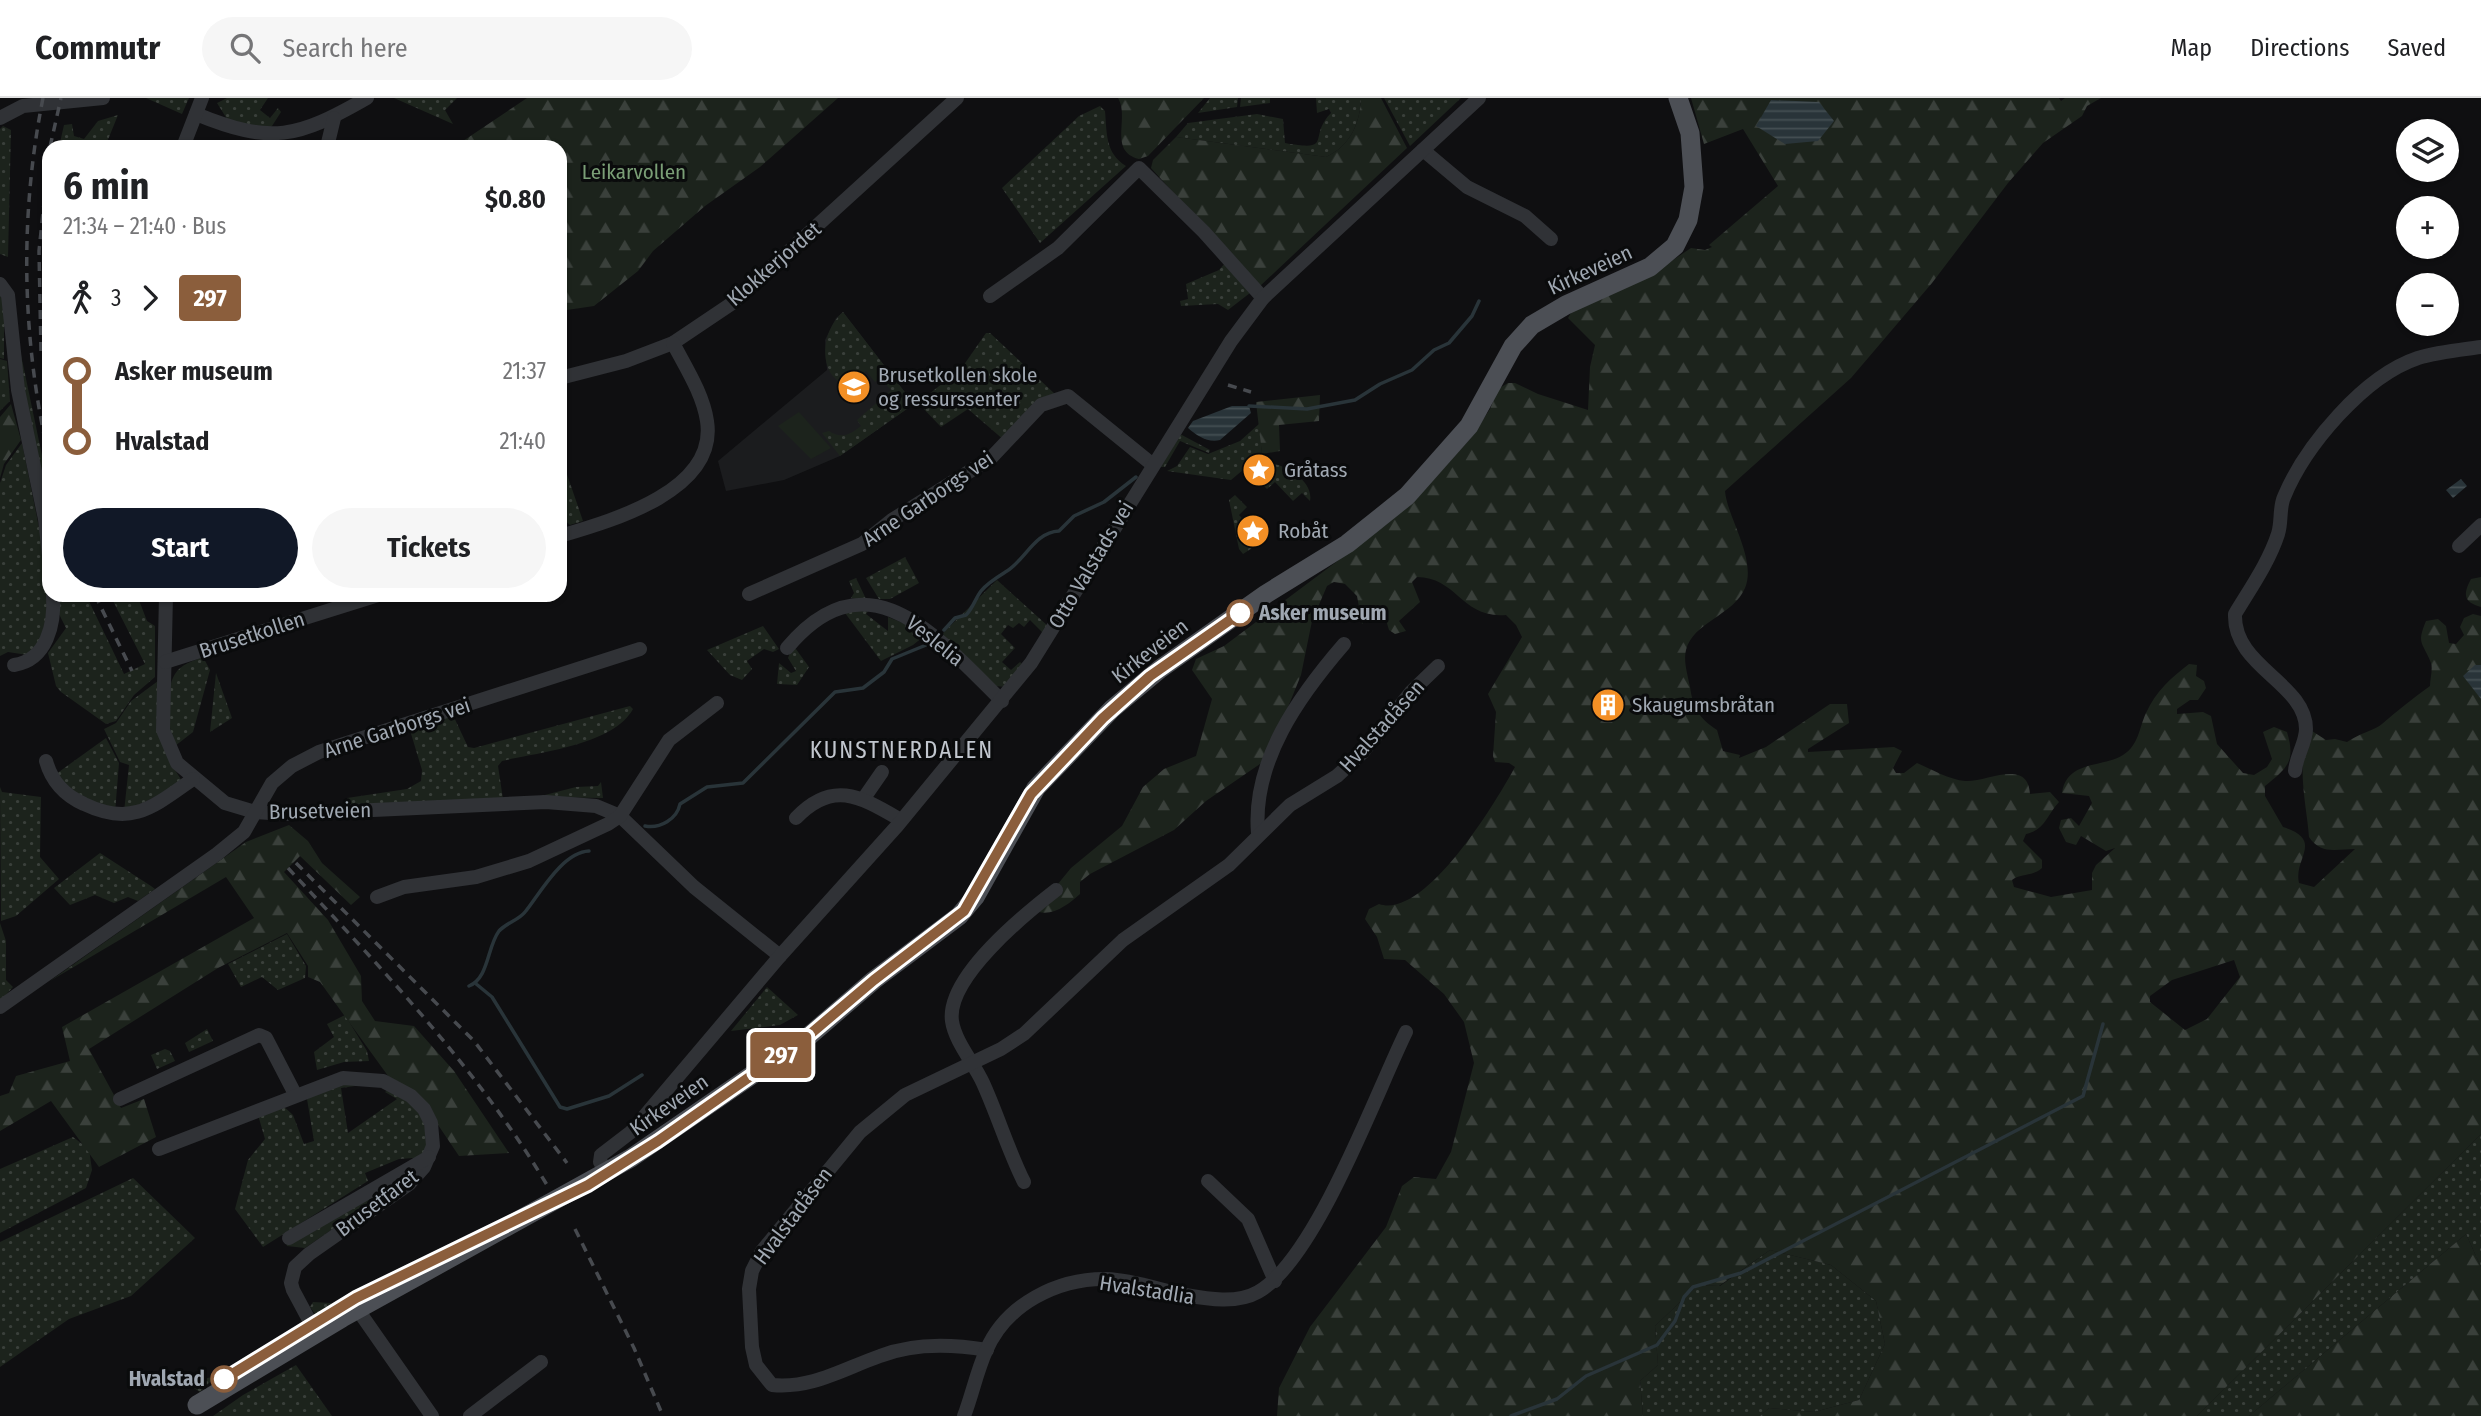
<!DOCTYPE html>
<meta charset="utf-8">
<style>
body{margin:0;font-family:"Fira Sans Condensed",sans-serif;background:#f6f6f6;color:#202124;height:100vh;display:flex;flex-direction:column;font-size:26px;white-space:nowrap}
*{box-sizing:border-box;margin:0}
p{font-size:23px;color:#757577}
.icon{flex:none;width:38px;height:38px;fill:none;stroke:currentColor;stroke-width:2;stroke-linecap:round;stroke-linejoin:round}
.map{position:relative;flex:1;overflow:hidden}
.drawer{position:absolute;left:42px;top:42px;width:525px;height:462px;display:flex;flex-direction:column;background:#fff;border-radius:21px;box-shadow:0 2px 5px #0004}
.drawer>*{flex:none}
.badge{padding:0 14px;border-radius:5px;font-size:24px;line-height:46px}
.buttons{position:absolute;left:2396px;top:21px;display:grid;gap:14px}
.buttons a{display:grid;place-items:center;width:63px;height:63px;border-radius:50%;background:#fff;box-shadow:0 2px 5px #0004;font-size:35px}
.map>.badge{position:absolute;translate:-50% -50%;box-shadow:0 0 0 4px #fff}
.legs{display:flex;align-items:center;gap:10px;height:77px;padding:0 21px;font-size:23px}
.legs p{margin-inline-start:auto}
.head{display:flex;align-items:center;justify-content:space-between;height:119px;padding:0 21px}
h1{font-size:38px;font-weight:700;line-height:52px}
.action{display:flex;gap:14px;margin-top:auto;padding:14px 21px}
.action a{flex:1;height:80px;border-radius:42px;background:#111827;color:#fff;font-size:28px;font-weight:700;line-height:80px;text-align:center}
.action a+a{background:#f6f6f6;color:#202124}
ul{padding:0 21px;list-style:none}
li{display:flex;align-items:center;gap:24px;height:70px;font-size:26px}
li i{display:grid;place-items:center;width:10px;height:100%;margin:0 9px;background:currentColor}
li i::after{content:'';width:18px;height:18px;margin:-9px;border:5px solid;border-radius:50%;background:#fff}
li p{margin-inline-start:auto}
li:first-child i{background:linear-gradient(#0000 50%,currentColor 0)}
li:last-child i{background:linear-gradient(currentColor 50%,#0000 0)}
header{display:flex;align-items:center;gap:42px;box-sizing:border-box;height:98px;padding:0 35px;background:#fff;border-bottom:2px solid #e0e0e0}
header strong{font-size:33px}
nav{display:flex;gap:38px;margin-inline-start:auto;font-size:24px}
.search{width:490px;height:63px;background:#f6f6f6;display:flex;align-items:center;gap:18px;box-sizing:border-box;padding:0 24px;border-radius:38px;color:#757577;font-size:26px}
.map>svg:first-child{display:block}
.built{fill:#1b1c1e}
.green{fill:url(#green-dots)}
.forest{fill:url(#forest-firs);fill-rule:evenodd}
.pitch{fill:#1c231c}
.water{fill:url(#water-rules)}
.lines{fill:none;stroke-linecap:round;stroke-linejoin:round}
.stream{stroke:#293439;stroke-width:3.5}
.minor{stroke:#303236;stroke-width:14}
.major{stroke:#4c4f55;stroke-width:19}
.rail{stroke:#474a4f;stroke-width:3.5;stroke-dasharray:9 7;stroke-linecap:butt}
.line-1-casing{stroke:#fff;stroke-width:16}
.line-1{stroke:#8b5e3c;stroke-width:10}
.stop-1-dot{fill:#fff;stroke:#8b5e3c;stroke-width:3.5}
.labels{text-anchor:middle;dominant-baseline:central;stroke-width:6;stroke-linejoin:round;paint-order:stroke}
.park-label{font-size:21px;fill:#7a9e76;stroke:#0a0b0c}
.street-label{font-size:21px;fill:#a0a8b2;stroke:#0a0b0c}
.poi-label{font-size:21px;fill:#a0a8b2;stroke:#0a0b0c;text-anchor:start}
.stop-label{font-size:21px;font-weight:bold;fill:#a0a8b2;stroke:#0a0b0c;text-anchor:start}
.neighbourhood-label{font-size:23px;letter-spacing:2px;fill:#c1c6ce;stroke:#0a0b0c}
</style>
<header>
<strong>Commutr</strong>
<div class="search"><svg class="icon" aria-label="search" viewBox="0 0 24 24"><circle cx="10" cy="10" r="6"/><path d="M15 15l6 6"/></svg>Search here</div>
<nav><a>Map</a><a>Directions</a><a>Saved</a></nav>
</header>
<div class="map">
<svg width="2481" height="1318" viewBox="0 0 2481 1318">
<defs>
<pattern id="green-dots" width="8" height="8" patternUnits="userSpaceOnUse" patternTransform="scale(1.75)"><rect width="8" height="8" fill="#1c231c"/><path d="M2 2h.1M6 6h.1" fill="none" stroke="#3a403b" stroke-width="1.8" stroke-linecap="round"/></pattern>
<pattern id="forest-firs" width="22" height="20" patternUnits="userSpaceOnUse" patternTransform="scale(1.75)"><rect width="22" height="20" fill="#1c231c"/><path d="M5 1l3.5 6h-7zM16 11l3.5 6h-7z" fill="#3a403b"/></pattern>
<pattern id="water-rules" width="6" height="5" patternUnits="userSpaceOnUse" patternTransform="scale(1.75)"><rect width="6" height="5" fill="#293439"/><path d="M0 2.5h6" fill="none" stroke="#454f53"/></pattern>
</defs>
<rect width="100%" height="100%" fill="#0f0f11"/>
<path class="built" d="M843 214 914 306 840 358 784 382 726 393 718 363 827 272 825 242 836 220Z"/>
<g class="green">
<path d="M146 0H189L182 16Z"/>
<path d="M227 0H273H268L260 12 270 20 278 10 281 14 272 28 266 31 227 21 217 5Z"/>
<path d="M394 0H457L445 12 453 26Z"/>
<path d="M1210 0H1238L1237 9 1198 15Z"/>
<path d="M1241 0H1270V5L1240 9Z"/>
<path d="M1316 0H1361C1360 26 1350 48 1326 59L1176 39 1188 25 1257 16 1283 21 1285 45C1335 54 1307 39 1331 15L1329 11 1317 15Z"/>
<path d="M1384 0H1461L1410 48Z"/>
<path d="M1100 8 1105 13C1107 35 1105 55 1126 68L1040 145 1002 90 1079 18Z"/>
<path d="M118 17 105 49H59L64 27 72 26 74 38 84 41 98 23Z"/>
<path d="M3 28 11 32 8 159 0 156V31Z"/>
<path d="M1226 164 1250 195 1228 212 1218 206 1181 208 1180 203 1188 201 1186 186 1219 172Z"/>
<path d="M0 190 7 226 4 229V261L0 260Z"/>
<path d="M843 214 914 306 840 358 822 335 829 333C841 341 850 337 861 328L857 322 891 292 880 280 875 284 866 273 844 289C840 284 831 278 829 272 820 252 828 227 843 214Z"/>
<path d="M16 233 49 391V426L22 289Z"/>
<path d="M986 235H990L1056 297 1005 343 968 311 941 329 920 307V303L961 271Z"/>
<path d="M0 261 7 263 10 303 0 313Z"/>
<path d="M1259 326 1262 356 1231 382 1167 373 1177 368 1190 349 1208 356 1240 343Z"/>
<path d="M1180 336 1210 352 1209 355 1180 343 1165 369H1159Z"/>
<path d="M22 345 48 474 49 518 41 559 8 554 0 558V385L6 367Z"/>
<path d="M560 356 583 423 570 427 560 418Z"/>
<path d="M1268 365C1285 366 1314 383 1310 403L1302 395 1293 403 1275 384 1267 391 1252 376Z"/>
<path d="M1235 397 1247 409 1239 417 1263 443 1243 456 1239 451 1229 402Z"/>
<path d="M905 459 919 485 890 501H879L866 480Z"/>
<path d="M856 480 867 503 851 500 854 495 849 483Z"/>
<path d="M997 482 1048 528 1043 535 1030 522 1024 529 1019 525 1013 530 1008 527 1001 536 1015 550 1002 564 1011 572 1020 564 1022 566 1006 589 995 588 941 537Z"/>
<path d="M57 497H86L124 576 145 566 110 497H137L147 523 155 528V579L134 597 116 623 106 626 61 594 56 588 48 555 66 530 59 516Z"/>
<path d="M842 511H870L866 516 888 533V519L928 535 913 547 881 563Z"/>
<path d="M763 528 779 551 773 554 764 551 747 563 752 571 742 582 730 577 707 552Z"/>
<path d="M793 547 809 569 797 587 777 586 779 565 791 575 796 573 788 560Z"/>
<path d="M203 559 210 572 193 634 175 648C168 631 164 593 175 576 181 566 193 563 203 559Z"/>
<path d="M216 575 232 620 210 634Z"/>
<path d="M158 583 175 672 182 683 176 689 124 714 129 667 120 664 104 631 116 625 131 603Z"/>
<path d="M630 608 633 611C613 647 540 654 502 663L498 668 503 701 346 709 347 700 407 691 421 683 422 672 409 629 452 615 468 649 474 650Z"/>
<path d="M106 640 119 665 115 715 78 700 56 676Z"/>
<path d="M601 684 603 700 537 699 576 689 598 688Z"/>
<path d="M0 689 2 694 41 699 40 759 59 781 16 818 1 823Z"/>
<path d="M100 755 151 788 155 791 138 803 128 799 114 805 95 797 70 807 54 790Z"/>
<path d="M0 825 6 843V882L13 889 0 903Z"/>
<path d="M287 836 306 868 305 880 278 892 262 879 241 889 228 866Z"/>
<path d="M767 889 798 917 780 927 731 933Z"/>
<path d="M345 917 367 953 369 963 344 964 317 972 314 954 334 939 327 926Z"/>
<path d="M207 931 213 943 189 954 185 945Z"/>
<path d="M165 951 170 953 175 963 157 971 151 957Z"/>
<path d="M344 983 362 987 341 990 348 1035 397 1001 385 994 391 990 423 1016 428 1053 414 1063 413 1060 399 1061 365 1075 368 1083 263 1149 235 1111 248 1062 265 1041 258 1017 281 1006 293 1017 304 1046 314 1043 307 1001Z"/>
<path d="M2481 1036V1169L2466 1136 2249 1318H2197Z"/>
<path d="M73 1039 89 1051 92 1072 86 1090 0 1135V1071Z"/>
<path d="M417 1073 305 1150 287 1148 286 1145Z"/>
<path d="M133 1080 195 1140 131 1198 69 1221 0 1269V1144Z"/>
<path d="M1770 1152 1831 1167 1876 1203 1885 1246 1859 1302 1814 1314 1769 1310 1760 1318H1643L1640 1283 1658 1267 1655 1228 1698 1187 1720 1188Z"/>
<path d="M313 1204 331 1205 333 1209 315 1216 310 1209Z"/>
<path d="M296 1267 332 1318H213L243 1297Z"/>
<path d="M216 1278 200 1294 192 1289 195 1283Z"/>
</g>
<g class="forest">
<path d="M527 0H838L760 69 705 108 653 153 638 173 594 208 560 213V49H454Z"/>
<path d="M1118 0H1204L1148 58 1139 61C1108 53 1130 20 1118 0Z"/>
<path d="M1361 0H1381L1407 50 1259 189 1151 70 1153 62 1176 39 1326 59C1350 48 1360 26 1361 0Z"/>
<path d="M1691 0H2059L2061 3 2065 0H2101L2087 8 2082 18 2043 45 2008 85 1932 185 1851 280 1725 393C1727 419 1757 461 1745 490 1734 517 1693 524 1686 552 1683 563 1688 578 1690 589 1693 610 1699 620 1717 632L1723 653 1740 657 1739 660 1766 649 1830 606H1847L1849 625 1808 651V654L1894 649 1902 653 1893 670 1896 675H1904L1917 665C1931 671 1950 682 1965 683 1985 685 2028 659 2030 696L2050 694 2059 704C2047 717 2045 732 2026 736L2023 743 2042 762V770C2032 779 2021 775 2012 782L2014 789 2051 799 2092 792V775L2096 767 2115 750 2106 753 2081 738 2076 747 2066 744 2059 730 2061 722 2071 720 2079 728 2092 705 2089 698 2062 695C2067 662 2102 670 2123 657 2139 647 2139 630 2146 615 2156 593 2171 580 2189 566L2197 567 2196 578 2204 583 2206 590 2198 602H2190L2177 611V616L2203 614 2211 618 2217 646 2243 675 2254 677 2267 669 2272 661 2263 634 2274 629 2287 634C2296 664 2287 670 2265 688V698L2283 729C2325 742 2293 761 2299 785L2314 789 2355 751C2336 751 2321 757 2309 739 2307 708 2294 660 2312 633L2326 642 2335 641 2347 644C2358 636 2375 632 2382 626 2397 613 2413 600 2430 588 2430 581 2433 571 2431 565 2423 544 2416 547 2426 523L2438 521 2446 528 2449 545 2456 546 2464 537 2460 529 2464 520 2473 516 2481 518V1036L2197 1318H1760L1769 1310 1814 1314 1859 1302 1885 1246 1876 1203 1831 1167 1770 1152 1719 1188 1698 1187 1655 1228 1658 1267 1640 1283 1643 1318H1277L1279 1290 1310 1229 1386 1129 1402 1088 1414 1079 1436 1081 1451 1054 1474 965 1464 924 1444 896 1405 862 1384 861 1377 839 1365 821 1369 811 1379 806C1425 822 1496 704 1515 669L1509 665 1495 664 1493 658 1496 614 1488 596 1522 539 1516 527 1506 517C1462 521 1457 479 1417 479L1412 484 1420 504 1399 523 1406 533 1395 536 1389 532 1383 512 1375 514 1362 526 1357 498 1345 486 1334 484 1327 488 1312 523 1301 577 1271 651 1260 666 1206 703 1174 732 1090 776 1080 784V796C1070 805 1054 818 1039 814V809L1071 770 1122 728 1143 689 1164 671 1196 658 1212 601 1192 572 1196 561 1224 548 1387 426 1418 399 1470 341 1490 311 1498 291 1508 285H1515L1538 296 1588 312 1590 269 1595 247 1568 220 1572 213 1655 174 1691 150 1705 152 1712 149 1709 147 1778 88 1743 31 1704 46ZM2234 862 2240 879 2207 921 2185 932 2150 904V898L2172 882Z"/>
<path d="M1320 297 1319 323 1279 327 1280 353 1262 356 1256 304Z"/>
<path d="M11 306 21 342 4 366 0 380V319Z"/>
<path d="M2481 479V509C2463 504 2463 496 2471 481Z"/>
<path d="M289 727 308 743 322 765 360 799 351 807 300 758 284 774 328 822 361 878 362 903 375 923 414 928 454 973 509 1055 459 1058 430 1015 391 982 320 884 308 879V868L287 835 218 870 89 951 121 1010 144 1001 156 1039 99 1069 51 1003 0 1033V998L9 995 16 978 70 963 62 929 254 820 226 779 50 883 246 744Z"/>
<path d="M2466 1136 2481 1169V1318H2249Z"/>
</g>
<path class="pitch" d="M799 314 831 350 811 361 778 328Z"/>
<g class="water">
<path d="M1771 2 1819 4 1834 23 1818 43 1785 46 1756 28Z"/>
<path d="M1232 308H1249L1251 315 1220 342C1208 345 1197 338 1188 330L1193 323Z"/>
<path d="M2461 381 2467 388 2453 400 2446 392Z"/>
<path d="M2475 567H2481V601L2463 578Z"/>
</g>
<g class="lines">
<g class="stream">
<path d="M1249 308 1307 311 1355 302 1380 286 1412 272 1434 252 1449 245 1472 218 1479 203"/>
<path d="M944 532 955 520 966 517C973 510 975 501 981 493 987 485 999 478 1007 473 1025 462 1035 434 1059 433L1074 418 1104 404 1136 379"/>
<path d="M645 728C660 731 677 721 680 706L707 689 743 685 835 594 863 590 884 574 892 561 931 545"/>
<path d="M475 885 492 899 560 1009 567 1011 609 998 642 977"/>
<path d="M469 888C489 880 487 849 499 833 506 825 519 822 525 814 539 797 562 754 589 753"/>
<path d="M1511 1318 1557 1301 1586 1278 1657 1247 1675 1223 1684 1199 1693 1189 1741 1175 2083 998 2103 926"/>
</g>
<g class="minor">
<path d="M196 16C272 47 297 40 367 0"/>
<path d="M0 20 23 8 103 0"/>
<path d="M183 49 202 0"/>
<path d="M327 49 334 20"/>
<path d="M1423 52 1467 89 1525 118 1551 141"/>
<path d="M0 186 8 197 18 292 45 421 49 458"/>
<path d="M990 198 1058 150 1139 70 1204 134 1263 200"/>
<path d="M560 280 626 263 673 245 731 206 957 0"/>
<path d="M560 438C611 423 718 393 707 323 703 296 686 270 673 245"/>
<path d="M2459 448 2481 427"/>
<path d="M749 496 862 446 892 422 991 360 1041 307 1068 298 1153 367"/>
<path d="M166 497 163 632 177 665 225 705 255 714 286 716 546 704 596 708 620 718 694 789 780 858"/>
<path d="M787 550C868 453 938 540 1002 603"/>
<path d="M165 564 378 497"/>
<path d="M14 567C47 562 55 526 53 497"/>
<path d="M46 663C52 684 64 697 84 706 132 729 153 709 193 681"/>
<path d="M2295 673C2296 658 2306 645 2306 631 2306 585 2233 569 2235 516 2250 491 2269 464 2278 436 2282 424 2279 410 2284 399 2305 348 2364 278 2418 260 2438 254 2460 252 2481 249"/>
<path d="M864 700 882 674"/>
<path d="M796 720C833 681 861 699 901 722"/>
<path d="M1258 735C1252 663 1299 598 1344 546"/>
<path d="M377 799 404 789 476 779 529 763 608 726 620 718 669 642 717 605"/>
<path d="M0 909 217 756 244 734 272 685 292 668 319 654 640 551"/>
<path d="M120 1001 259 937 266 940 295 996"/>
<path d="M159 1051 343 980 383 983 411 998 424 1011 431 1025 433 1048 424 1069 409 1086 309 1156 295 1169 291 1185 293 1192 316 1235"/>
<path d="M607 1075 600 1064 601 1057 631 1034 780 858 897 728 1031 565 1231 243 1263 200 1479 0"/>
<path d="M1208 1083 1248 1121 1275 1183"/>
<path d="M1024 1084C1008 1052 998 1018 983 985 974 965 955 944 952 923 946 880 1025 816 1056 792"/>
<path d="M289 1140 429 1059"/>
<path d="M357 1200 358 1212 432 1318"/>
<path d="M987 1252C952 1246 913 1245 880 1258 843 1271 812 1291 772 1287L756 1267 752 1249 749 1191 752 1173 762 1153 860 1034 905 997 1001 951 1024 936 1123 842 1229 767 1290 707 1337 678 1363 654 1411 594 1438 568"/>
<path d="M470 1318 541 1264"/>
<path d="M964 1318C972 1297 977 1273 986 1253 1006 1206 1058 1180 1107 1181 1133 1182 1160 1192 1185 1197 1208 1201 1237 1206 1258 1194 1316 1161 1375 997 1406 934"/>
</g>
<path class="major" d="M197 1307 342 1220 631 1060 809 938 874 882 959 818 975 799 1036 690 1112 611 1160 571 1266 496 1347 446 1407 398 1469 328 1513 248 1532 227 1566 207 1650 169 1675 148 1688 122 1694 89 1690 35 1678 0"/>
<g class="rail">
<path d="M43 0C19 120 22 242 49 360"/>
<path d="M50 49 61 0"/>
<path d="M41 253 39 153 49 57"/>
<path d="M1228 287 1251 294"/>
<path d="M95 497 132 573"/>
<path d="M296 765 474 943 567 1065"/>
<path d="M288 770C382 871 479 972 550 1092"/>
<path d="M575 1131 634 1250 663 1318"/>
</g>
</g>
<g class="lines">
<defs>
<path id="line-1" d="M224 1281 356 1200 588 1087 658 1043 808 938 874 882 964 813 1031 696 1103 620 1150 578 1240 515"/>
</defs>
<use href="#line-1" class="line-1-casing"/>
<use href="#line-1" class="line-1"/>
</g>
<defs>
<symbol id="school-disc" viewBox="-11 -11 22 22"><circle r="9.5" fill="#f38f25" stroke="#0a0b0c"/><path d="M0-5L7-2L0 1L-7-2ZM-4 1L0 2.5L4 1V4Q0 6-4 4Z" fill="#fff"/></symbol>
<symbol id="sight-disc" viewBox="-11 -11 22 22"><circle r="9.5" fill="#f38f25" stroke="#0a0b0c"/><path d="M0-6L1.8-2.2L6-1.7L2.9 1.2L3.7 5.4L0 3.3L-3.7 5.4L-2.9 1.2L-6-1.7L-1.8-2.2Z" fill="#fff"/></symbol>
<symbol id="building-disc" viewBox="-11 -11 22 22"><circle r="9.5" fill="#f38f25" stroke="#0a0b0c"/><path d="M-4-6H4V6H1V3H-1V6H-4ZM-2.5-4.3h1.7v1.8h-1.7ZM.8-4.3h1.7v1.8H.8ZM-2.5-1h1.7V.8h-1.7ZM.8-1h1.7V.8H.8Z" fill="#fff"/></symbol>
</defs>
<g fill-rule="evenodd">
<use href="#school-disc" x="835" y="270" width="38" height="38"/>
<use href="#sight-disc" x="1240" y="353" width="38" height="38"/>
<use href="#sight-disc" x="1234" y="414" width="38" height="38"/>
<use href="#building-disc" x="1589" y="588" width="38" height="38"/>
</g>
<g class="stop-1-dot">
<circle cx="1240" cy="515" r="12"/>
<circle cx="224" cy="1281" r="12"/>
</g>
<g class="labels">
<g class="park-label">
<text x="634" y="74">Leikarvollen</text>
</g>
<g class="street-label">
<text transform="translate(774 166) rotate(-41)">Klokkerjordet</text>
<text transform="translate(1590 172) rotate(-25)">Kirkeveien</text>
<text transform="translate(928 401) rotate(-34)">Arne Garborgs vei</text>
<text transform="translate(1091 467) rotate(-59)">Otto Valstads vei</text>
<text transform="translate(252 537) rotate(-18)">Brusetkollen</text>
<text transform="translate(935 543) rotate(39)">Veslelia</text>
<text transform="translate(1150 553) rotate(-38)">Kirkeveien</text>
<text transform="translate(1382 628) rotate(-48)">Hvalstadåsen</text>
<text transform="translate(397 630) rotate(-18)">Arne Garborgs vei</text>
<text transform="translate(320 713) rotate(-1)">Brusetveien</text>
<text transform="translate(669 1007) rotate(-35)">Kirkeveien</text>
<text transform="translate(377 1105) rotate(-37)">Brusetfaret</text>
<text transform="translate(793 1118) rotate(-53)">Hvalstadåsen</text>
<text transform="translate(1147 1192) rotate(9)">Hvalstadlia</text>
</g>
<g class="poi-label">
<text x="878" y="277">Brusetkollen skole<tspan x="878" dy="24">og ressurssenter</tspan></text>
<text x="1284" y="372">Gråtass</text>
<text x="1278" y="433">Robåt</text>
<text x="1632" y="607">Skaugumsbråtan</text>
</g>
<g class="stop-label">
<text x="1259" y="515">Asker museum</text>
<text x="205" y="1281" text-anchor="end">Hvalstad</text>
</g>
<g class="neighbourhood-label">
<text x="902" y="652">KUNSTNERDALEN</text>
</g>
</g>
</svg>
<div class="buttons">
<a><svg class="icon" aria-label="layers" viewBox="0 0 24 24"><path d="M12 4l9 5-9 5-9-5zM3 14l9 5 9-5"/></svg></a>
<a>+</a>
<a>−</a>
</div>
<b class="badge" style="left:781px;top:957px;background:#8b5e3c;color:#fff">297</b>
<section class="drawer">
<div class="head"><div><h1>6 min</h1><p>21:34 – 21:40 · Bus</p></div><b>$0.80</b></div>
<div class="legs"><svg class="icon" aria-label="walk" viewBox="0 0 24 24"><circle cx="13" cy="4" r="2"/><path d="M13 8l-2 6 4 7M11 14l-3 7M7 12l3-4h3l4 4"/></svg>3<svg class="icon" aria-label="forward" viewBox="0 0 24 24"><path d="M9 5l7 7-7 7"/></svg><b class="badge" style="background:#8b5e3c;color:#fff">297</b></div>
<ul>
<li><i style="color:#8b5e3c"></i><b>Asker museum</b><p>21:37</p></li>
<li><i style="color:#8b5e3c"></i><b>Hvalstad</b><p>21:40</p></li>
</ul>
<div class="action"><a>Start</a><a>Tickets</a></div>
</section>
</div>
